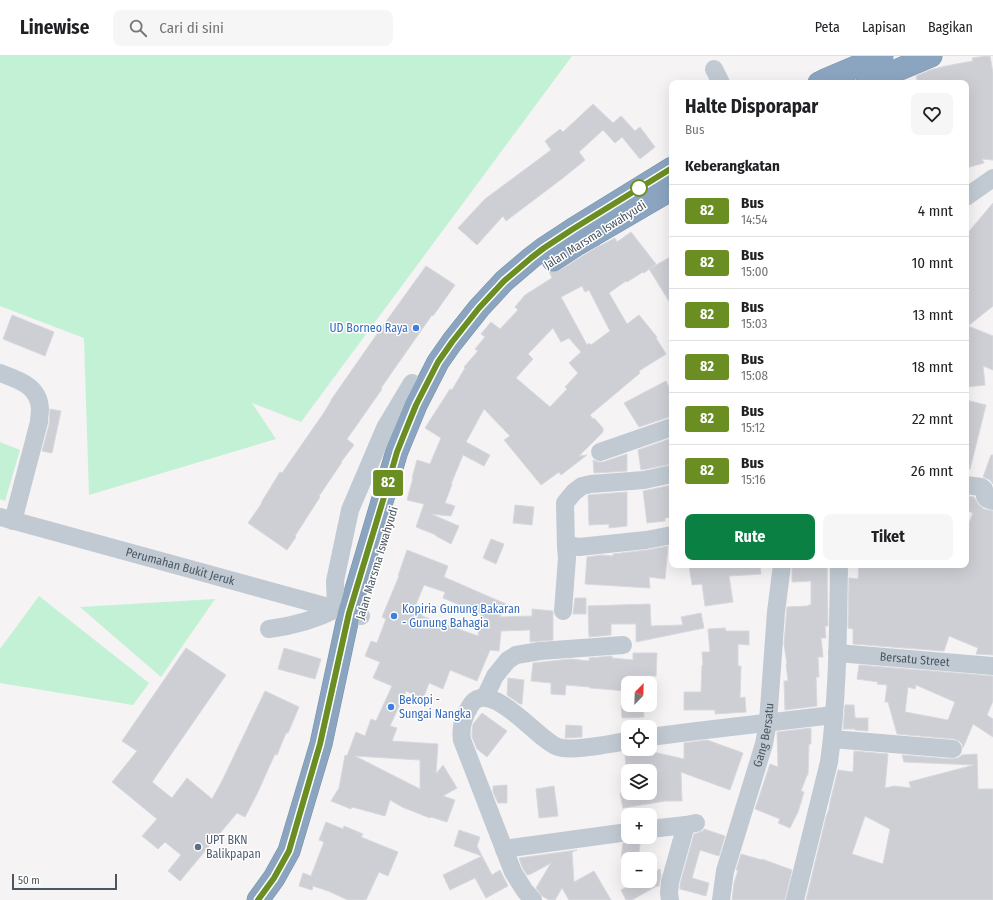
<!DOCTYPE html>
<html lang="id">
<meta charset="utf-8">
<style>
body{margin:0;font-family:"Fira Sans Condensed",sans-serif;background:#f6f6f6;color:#202124;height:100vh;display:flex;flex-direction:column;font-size:15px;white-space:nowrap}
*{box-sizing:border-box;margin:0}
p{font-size:13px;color:#757577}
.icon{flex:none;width:22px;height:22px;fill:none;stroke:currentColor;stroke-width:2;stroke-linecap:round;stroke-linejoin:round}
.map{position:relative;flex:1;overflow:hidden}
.sheet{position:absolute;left:669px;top:24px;width:300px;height:488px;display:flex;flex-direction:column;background:#fff;border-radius:8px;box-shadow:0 4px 16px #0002}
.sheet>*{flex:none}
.badge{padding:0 8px;border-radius:3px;font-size:14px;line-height:26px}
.needle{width:26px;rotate:23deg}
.tools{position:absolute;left:621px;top:620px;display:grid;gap:8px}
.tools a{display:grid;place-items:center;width:36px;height:36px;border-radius:8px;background:#fff;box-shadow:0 4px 16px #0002;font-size:20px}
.scale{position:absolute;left:12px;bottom:10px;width:105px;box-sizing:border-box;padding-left:4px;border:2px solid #4a5661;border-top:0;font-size:11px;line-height:14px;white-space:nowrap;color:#4a5661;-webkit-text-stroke:3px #fff;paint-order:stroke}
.map>.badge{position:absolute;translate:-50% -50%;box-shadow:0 0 0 2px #fff}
h2{padding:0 16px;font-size:15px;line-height:36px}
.round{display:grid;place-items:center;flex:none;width:42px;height:42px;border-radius:8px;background:#f6f6f6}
.overview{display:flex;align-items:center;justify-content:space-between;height:68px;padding:0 16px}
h1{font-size:19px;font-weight:700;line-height:30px}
.action{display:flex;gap:8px;margin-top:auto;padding:8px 16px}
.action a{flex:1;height:46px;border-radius:8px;background:#0b8043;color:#fff;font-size:16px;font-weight:700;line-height:46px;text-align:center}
.action a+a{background:#f6f6f6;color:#202124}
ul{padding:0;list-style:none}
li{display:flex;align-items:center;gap:12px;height:52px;padding:0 16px;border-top:1px solid #e0e0e0}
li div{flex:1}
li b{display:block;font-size:15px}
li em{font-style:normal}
li .badge{min-width:44px;font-weight:700;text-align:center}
header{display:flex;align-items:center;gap:24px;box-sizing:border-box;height:56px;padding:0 20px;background:#fff;border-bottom:1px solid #e0e0e0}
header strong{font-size:19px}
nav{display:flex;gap:22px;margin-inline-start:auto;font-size:14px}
.search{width:280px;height:36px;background:#f6f6f6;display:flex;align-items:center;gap:10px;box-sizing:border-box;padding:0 14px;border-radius:8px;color:#757577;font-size:15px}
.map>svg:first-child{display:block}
.green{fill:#c3f1d5}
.building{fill:#cdcfd5;stroke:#d7d9de;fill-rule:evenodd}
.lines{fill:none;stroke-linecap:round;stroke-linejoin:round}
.highway-casing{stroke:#7690ad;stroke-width:23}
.minor{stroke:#c1cad2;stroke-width:18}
.highway{stroke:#8ba5c1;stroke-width:22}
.line-casing{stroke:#fff;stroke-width:9}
.line{stroke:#6b8e23;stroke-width:6}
.stop-dot{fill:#fff;stroke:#6b8e23;stroke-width:2}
.shop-dot{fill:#3f7fe0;stroke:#fff;stroke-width:1.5}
.service-dot{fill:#5c6f8a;stroke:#fff;stroke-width:1.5}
.labels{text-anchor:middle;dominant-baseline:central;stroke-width:3;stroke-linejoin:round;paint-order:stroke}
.street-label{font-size:12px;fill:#4a5661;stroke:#fff}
.shop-label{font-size:12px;fill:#366cbe;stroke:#fff;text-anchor:start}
.service-label{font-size:12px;fill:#4e5e75;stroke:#fff;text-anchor:start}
</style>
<header>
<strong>Linewise</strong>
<div class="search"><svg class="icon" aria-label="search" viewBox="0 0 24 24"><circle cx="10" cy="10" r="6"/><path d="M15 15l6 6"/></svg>Cari di sini</div>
<nav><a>Peta</a><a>Lapisan</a><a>Bagikan</a></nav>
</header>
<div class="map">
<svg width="993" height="844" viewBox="0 0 993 844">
<rect width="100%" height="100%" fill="#f5f3f3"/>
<g class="green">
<path d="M0 0H572L301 366 252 347 276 383 89 439 84 282 0 250Z"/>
<path d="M0 386 20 394 5 445 0 443Z"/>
<path d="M39 540 149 627 133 649 0 627V593Z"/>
<path d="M215 543 161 621 80 551Z"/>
</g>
<g class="building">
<path d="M986 0H990L993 17V104L982 103 984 107 966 112V27H918L916 20 930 14 946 10 973 5 972 2Z"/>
<path d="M593 48 613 67 621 60 635 75 640 71 655 91 640 103 622 81 615 87 603 74 579 96 585 104 563 122 506 165 503 160 477 189 458 172 485 143 551 94 545 85 560 73 563 76Z"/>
<path d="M993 147V250L968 270 993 280V314L983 310 985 329 967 331 966 317V179Z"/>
<path d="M631 176 656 208 644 217 643 216 627 226 626 225 609 237 627 268 639 259 657 281 656 282 666 298 639 315 640 317 590 359 593 363 594 362 603 372V376L579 400 587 399 561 419 559 416 541 429 504 384 510 380 484 353 466 386 490 399 484 410 463 399 451 428H452L445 447 455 450 451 460 431 458 459 470 451 488 436 480V479L416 471 424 448 407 444 413 422H412L417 404 430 408 441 382 425 372 450 333 452 334 465 312 464 311 478 295 475 293 485 281 481 278 491 266 500 273 518 254 515 251 525 239 552 222 549 215 554 216 560 214 600 189V190L615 182 617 186ZM582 230 585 236 589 234 610 275 591 289 589 287 587 289 561 241ZM553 272 561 286 569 282 581 296 569 307 578 317 565 331 567 333 550 351 516 322 533 303 528 298Z"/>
<path d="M672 200V250L649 213Z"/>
<path d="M426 210 455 229 433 260 432 259 404 299 381 332 382 333 347 383 354 389 341 406H342L319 440 320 441 295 480 296 481 287 494 248 467 262 447H261L280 416 282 417 323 358 331 345V344L377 278Z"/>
<path d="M12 259 54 276 45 300 3 283Z"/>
<path d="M666 325 672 337V361H669L639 371 624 347Z"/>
<path d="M966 344 986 349 970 413 966 412Z"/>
<path d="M50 353 61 355 52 397 42 395 49 369Z"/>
<path d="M672 382V408L641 414 638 394Z"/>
<path d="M627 398V415L594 417 593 404 598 406H603Z"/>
<path d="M991 399H993V428L990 424 983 421Z"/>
<path d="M672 429 671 461 665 462V465L647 467 643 435Z"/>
<path d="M627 436V470L609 472V468L589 469 588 439Z"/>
<path d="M966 440 974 441 979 449 984 453 993 455V599L976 598 978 592 949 580 944 595 853 588V573L848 572 849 522 858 523 859 509H966V474L973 457 966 454Z"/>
<path d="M515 449 534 451 532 469 513 467Z"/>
<path d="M491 483 504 488 496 508 483 502Z"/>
<path d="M668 490 665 523 649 521 650 532 585 528 587 501 602 499 613 500V498L647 494Z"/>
<path d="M407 494 448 510 444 521 506 548 500 561 532 560V553L553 555V584L530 586V574L501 575 499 595 490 594 477 625 450 614 443 633 429 627 423 643 406 635 390 670 397 672 392 685 438 688 436 718 443 709 457 732 443 740 455 744 447 766 431 761 430 762 402 751 390 744 385 760 352 751 351 753 331 745 339 732 345 699 347 700 356 676 365 680 371 663 376 665 392 630 373 622 380 606 365 600 371 585 377 587 386 563 382 561 399 520H398ZM424 529 445 536 443 542 481 558 478 580 422 560 424 555 415 551ZM355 700 420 704V733Z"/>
<path d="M689 509H760L761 518 729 520 733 546 705 550 702 528 692 529Z"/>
<path d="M792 509H827L828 570H825L826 582H821L823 601H818L819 621H816L817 650 785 654 784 625H788L786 608H787L784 588 787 551 808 550V549H811V525L792 526Z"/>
<path d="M575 542H586V558H573Z"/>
<path d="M650 548 651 570 683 569 681 561 701 557 704 572 636 586V568H611V579L589 581 588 550Z"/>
<path d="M725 572 726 575H749V589L738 588V610H741L740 642 745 641 746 656 715 658V654H684V636H701L702 609H703L702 596H710L708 573Z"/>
<path d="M186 592 226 619 152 726 172 742 187 722 212 743 222 725 265 635 299 651 288 677H286L277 699 275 698 257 738 245 761 237 757 180 825 168 815 181 799 165 786 158 793 142 780 157 763 112 726 137 695 122 685Z"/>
<path d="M284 592 321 603 315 623 278 613Z"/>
<path d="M633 597H657L656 620H628V635L590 632V631L566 629 565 639 551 638V627L531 625 533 607 571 603 589 605V602L612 600V602L633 604Z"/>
<path d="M859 609 993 620V645L987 659 993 663V681L973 668 963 692 962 688 959 685 954 683 897 678 888 646H885L887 629 877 628 878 626 857 623ZM916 629 955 646 948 664 905 656 908 631 915 633Z"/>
<path d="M508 622 524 624 522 648H520L507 639Z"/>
<path d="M621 649H643L644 661 622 662Z"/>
<path d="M845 649H854L855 662H868V675L855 674V673H843Z"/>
<path d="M482 657 507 675 487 701 477 693 472 681V676L473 668Z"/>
<path d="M566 669 582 670V681L565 682Z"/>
<path d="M811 672V688H809L808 719H807L801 735 804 736 798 756 790 772 778 767 780 763 755 753 770 708 778 711 777 676Z"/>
<path d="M707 684 743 697 730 734 681 716 682 745H665L623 752 620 737H650V715H626L625 696 630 695 635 693H640L684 703V687Z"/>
<path d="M854 695 888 698 885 732 894 730 911 732 909 726 974 709 904 706 902 699 952 703 958 702 962 699 977 698 978 733H993V844H806L826 761 829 753 830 746 838 714 853 716ZM865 760 890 773 883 808 852 798Z"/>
<path d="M507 729V747H498L493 736V730Z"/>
<path d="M554 730 558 760 539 762 536 733Z"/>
<path d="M326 766 343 773 344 770 363 778 361 781 398 796 388 820 379 816 366 844H348L328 835 313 830 312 834 299 830 303 817 311 820 324 786 319 784Z"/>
<path d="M704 773 725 780 719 800 700 794 692 822 709 827 706 840 680 833V828L694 778 703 775Z"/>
<path d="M459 774 480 781 477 790 482 800 454 790Z"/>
<path d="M636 782H641L638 803H621L623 787 630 786 634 784Z"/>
<path d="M577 794 572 796 574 826 594 815 611 844H569L562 832 555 844H549L542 840 536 832 551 807 531 818 527 819 522 811 519 802Z"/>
<path d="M741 798 762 804V803L792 814 785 844H732L734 827 738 814H736Z"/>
<path d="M482 800 492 819 500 814 508 830 486 842 475 822 450 834 443 819Z"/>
<path d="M660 813 661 819 659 830 655 831 632 844H626L621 834 638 825H650V818Z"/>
</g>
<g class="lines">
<defs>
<g id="highway">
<path d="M819 27 827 23 882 0"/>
<path d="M867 27 931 0"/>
<path d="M553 204 576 189 672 133"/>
<path d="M258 844 274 822 289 795 321 688 349 557 397 395 416 349 438 306 452 286 479 252 504 225 531 202 544 192 573 173 672 112"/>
</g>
</defs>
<use href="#highway" class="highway-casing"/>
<g class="minor">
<path d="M714 13 721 27"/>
<path d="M966 141 993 122"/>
<path d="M0 317C19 324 39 330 40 353 40 357 39 362 39 366L13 465"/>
<path d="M600 396 672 371"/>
<path d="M966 429 981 431 984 433 985 440 987 443 993 445"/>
<path id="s1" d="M0 461 361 560"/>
<path d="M566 491 565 447 574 436 582 430 591 428 644 424 672 418"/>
<path d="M563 555 567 502 566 491 573 490 579 491 646 484 672 479"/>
<path d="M269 573C292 570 315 564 336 553L335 525 350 454 385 372 412 327"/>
<path id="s2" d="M837 597 993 610"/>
<path d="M485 641 495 620 508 604 516 599 540 595 623 589"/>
<path d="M650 681 697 675 833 659"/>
<path d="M832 683 953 693"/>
<path d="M650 773 686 769 696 767"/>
<path d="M504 793 628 776"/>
<path d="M533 844 525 835 513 816 462 684C460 672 463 662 469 652 487 616 538 685 558 691 573 696 612 687 628 685"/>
<path d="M670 844 669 837 670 826 686 769"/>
<path id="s3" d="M721 844 725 815 764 688 768 666 776 556 782 509"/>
<path d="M795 844 829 706C838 641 838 574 839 509"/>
</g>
<use href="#highway" class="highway"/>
</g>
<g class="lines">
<defs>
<path id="line" d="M258 844 274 822 289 795 320 688 349 557 384 441 397 396 405 376 416 349 438 306 452 286 479 252 504 225 531 202 544 192 573 173 672 112"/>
</defs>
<use href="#line" class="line-casing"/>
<use href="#line" class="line"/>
</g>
<circle class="stop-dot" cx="639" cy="132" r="8"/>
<g class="shop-dot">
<circle cx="416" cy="272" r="4"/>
<circle cx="394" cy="560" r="4"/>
<circle cx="391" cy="651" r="4"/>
</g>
<circle class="service-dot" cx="198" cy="791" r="4"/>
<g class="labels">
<g class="street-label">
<text transform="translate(595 179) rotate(-32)">Jalan Marsma Iswahyudi</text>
<text transform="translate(377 507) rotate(-73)">Jalan Marsma Iswahyudi</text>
<text stroke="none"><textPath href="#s1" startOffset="187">Perumahan Bukit Jeruk</textPath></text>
<text stroke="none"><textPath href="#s2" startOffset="78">Bersatu Street</textPath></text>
<text stroke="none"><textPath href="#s3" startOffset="171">Gang Bersatu</textPath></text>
</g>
<g class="shop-label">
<text x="408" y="272" text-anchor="end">UD Borneo Raya</text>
<text x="402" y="553">Kopiria Gunung Bakaran<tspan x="402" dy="14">- Gunung Bahagia</tspan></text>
<text x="399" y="644">Bekopi -<tspan x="399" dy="14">Sungai Nangka</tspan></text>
</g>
<g class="service-label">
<text x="206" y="784">UPT BKN<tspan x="206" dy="14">Balikpapan</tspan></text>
</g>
</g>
</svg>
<div class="tools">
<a><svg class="needle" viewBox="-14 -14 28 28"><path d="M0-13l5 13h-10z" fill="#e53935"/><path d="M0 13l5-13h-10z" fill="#757577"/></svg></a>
<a><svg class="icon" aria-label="locate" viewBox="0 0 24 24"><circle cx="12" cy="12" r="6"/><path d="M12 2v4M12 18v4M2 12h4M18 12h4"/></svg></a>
<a><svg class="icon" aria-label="layers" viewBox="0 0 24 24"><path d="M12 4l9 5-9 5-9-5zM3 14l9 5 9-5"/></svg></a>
<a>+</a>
<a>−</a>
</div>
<div class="scale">50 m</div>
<b class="badge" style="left:388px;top:427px;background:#6b8e23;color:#fff">82</b>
<section class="sheet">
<div class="overview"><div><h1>Halte Disporapar</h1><p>Bus</p></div><a class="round"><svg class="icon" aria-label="heart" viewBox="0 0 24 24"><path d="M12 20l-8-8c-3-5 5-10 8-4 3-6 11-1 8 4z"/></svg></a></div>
<h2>Keberangkatan</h2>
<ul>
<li><span class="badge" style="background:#6b8e23;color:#fff">82</span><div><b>Bus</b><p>14:54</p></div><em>4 mnt</em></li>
<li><span class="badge" style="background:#6b8e23;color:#fff">82</span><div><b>Bus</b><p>15:00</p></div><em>10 mnt</em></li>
<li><span class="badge" style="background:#6b8e23;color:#fff">82</span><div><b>Bus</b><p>15:03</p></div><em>13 mnt</em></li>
<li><span class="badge" style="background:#6b8e23;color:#fff">82</span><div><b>Bus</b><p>15:08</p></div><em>18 mnt</em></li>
<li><span class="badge" style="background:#6b8e23;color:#fff">82</span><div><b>Bus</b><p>15:12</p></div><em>22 mnt</em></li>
<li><span class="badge" style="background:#6b8e23;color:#fff">82</span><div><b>Bus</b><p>15:16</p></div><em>26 mnt</em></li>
</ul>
<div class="action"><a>Rute</a><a>Tiket</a></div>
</section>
</div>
